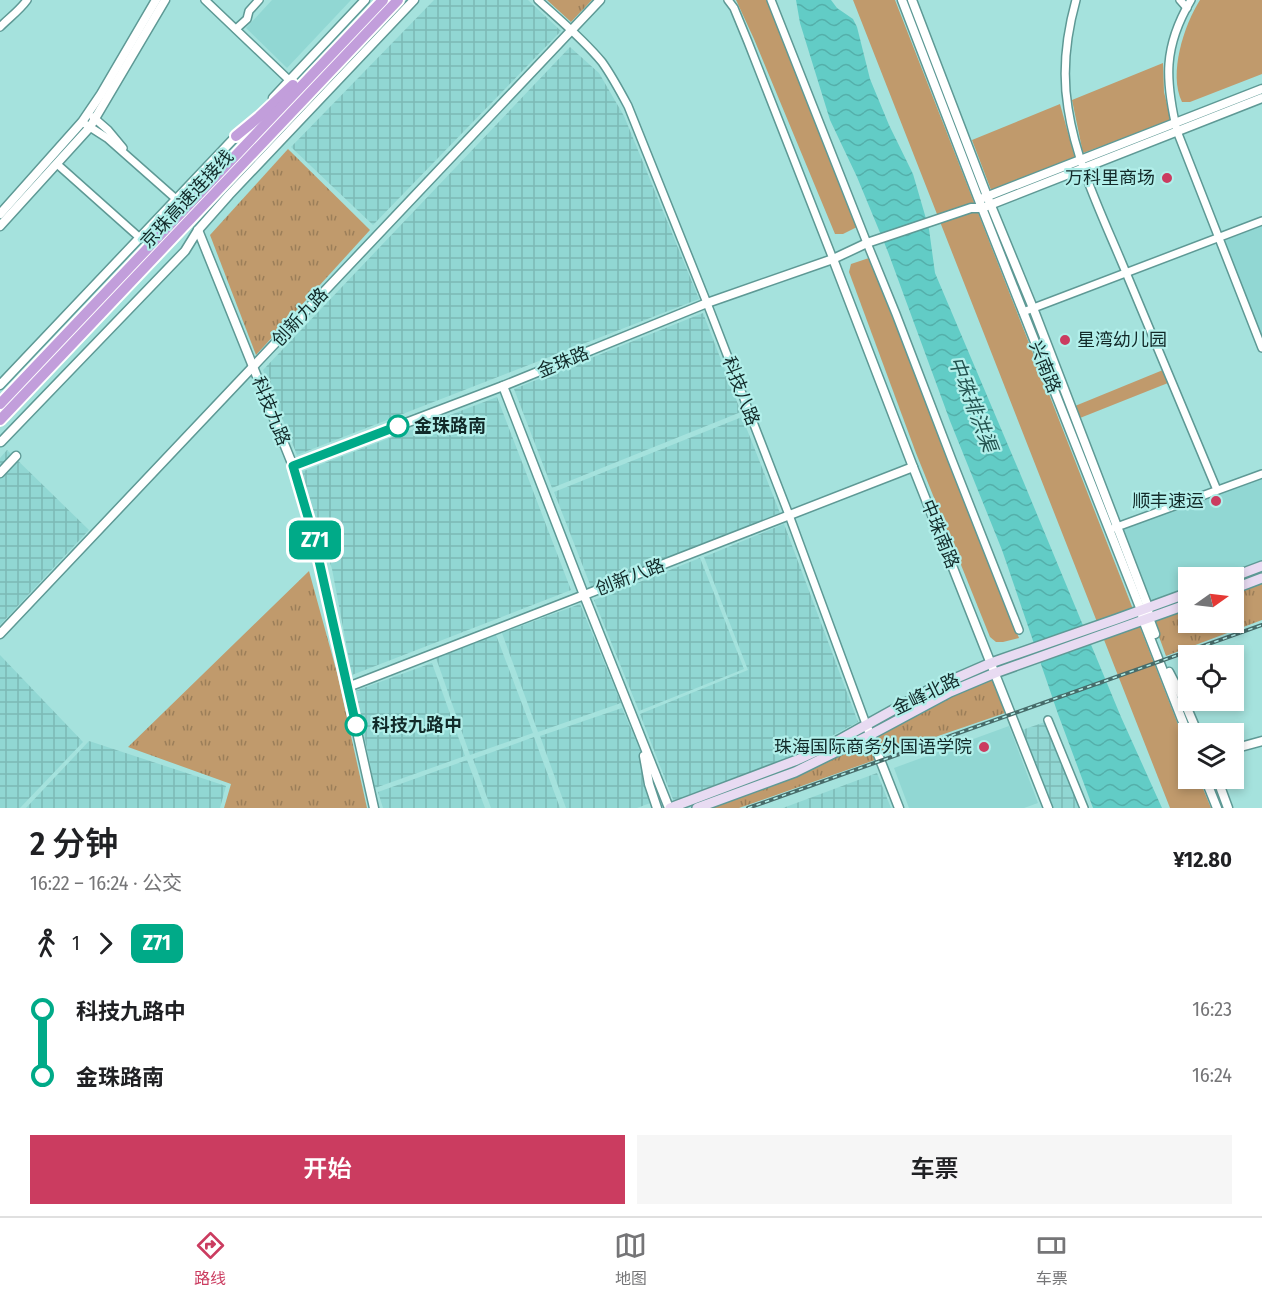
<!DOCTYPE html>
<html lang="zh">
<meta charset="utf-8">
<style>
body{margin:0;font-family:"Fira Sans Condensed","Noto Sans SC",sans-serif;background:#f6f6f6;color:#202124;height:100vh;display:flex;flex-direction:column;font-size:22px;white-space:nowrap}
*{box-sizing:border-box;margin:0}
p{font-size:20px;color:#757577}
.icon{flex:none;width:33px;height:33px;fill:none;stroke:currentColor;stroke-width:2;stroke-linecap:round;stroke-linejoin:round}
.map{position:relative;height:808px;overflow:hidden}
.panel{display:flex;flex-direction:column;background:#fff;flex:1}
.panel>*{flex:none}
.badge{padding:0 12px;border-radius:9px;font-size:21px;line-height:39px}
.needle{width:39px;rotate:76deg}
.fabs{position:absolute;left:1178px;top:567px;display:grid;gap:12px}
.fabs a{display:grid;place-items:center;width:66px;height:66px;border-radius:0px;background:#fff;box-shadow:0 3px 9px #0003;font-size:30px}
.map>.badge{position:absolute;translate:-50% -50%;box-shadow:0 0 0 3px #fff}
.legs{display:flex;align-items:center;gap:9px;height:66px;padding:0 30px;font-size:20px}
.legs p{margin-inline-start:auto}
.overview{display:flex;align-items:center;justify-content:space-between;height:102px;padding:0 30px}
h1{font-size:33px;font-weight:600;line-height:45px}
.primary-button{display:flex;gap:12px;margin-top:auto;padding:12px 30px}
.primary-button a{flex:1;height:69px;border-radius:0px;background:#cb3c60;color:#fff;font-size:24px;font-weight:600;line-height:69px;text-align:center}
.primary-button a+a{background:#f6f6f6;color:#202124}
ul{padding:0 30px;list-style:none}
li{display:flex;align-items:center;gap:21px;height:66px;font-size:22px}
li i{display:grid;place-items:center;width:9px;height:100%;margin:0 8px;background:currentColor}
li i::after{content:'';width:15px;height:15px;margin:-8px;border:4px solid;border-radius:50%;background:#fff}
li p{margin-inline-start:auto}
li:first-child i{background:linear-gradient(#0000 50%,currentColor 0)}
li:last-child i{background:linear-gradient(currentColor 50%,#0000 0)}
.dock{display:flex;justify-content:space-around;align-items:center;height:84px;border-top:2px solid #e0e0e0;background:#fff;font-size:16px;color:#757577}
.dock a{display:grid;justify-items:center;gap:3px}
.dock .selected{color:#cb3c60}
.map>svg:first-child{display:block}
.built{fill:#91d7d3}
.industrial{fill:url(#industrial-grid)}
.grass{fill:url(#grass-tufts)}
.green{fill:#c09a6c}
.water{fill:url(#water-waves)}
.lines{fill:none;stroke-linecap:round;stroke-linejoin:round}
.minor-casing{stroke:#5e9995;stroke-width:10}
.tertiary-casing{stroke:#5e9995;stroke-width:11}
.secondary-casing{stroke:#5e9995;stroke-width:12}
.trunk-casing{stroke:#fff;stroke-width:14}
.minor{stroke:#fff;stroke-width:7}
.tertiary{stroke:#fff;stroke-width:8}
.secondary{stroke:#e8dbf2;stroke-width:9}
.trunk{stroke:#c29edb;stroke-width:10}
.rail-casing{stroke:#476c6a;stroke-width:4}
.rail{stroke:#b2efea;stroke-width:1.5;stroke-dasharray:4.5;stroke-linecap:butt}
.line-1-casing{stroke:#fff;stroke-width:14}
.line-1{stroke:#0a8;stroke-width:9}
.poi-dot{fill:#cb3c60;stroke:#b2efea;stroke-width:2}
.stop-1-dot{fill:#fff;stroke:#0a8;stroke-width:3}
.labels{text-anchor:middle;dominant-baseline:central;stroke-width:4.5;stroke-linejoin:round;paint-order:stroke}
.poi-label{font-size:18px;fill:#122a29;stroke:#b2efea;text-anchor:end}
.street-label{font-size:18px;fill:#122a29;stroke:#b2efea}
.stop-label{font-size:18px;font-weight:bold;fill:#122a29;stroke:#b2efea;text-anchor:start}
.water-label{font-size:20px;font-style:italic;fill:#245350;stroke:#b2efea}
</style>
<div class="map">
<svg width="1262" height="808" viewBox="0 0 1262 808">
<defs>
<pattern id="industrial-grid" width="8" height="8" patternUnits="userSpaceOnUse" patternTransform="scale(1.5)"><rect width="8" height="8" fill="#91d7d3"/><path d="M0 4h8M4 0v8" fill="none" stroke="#7cb9b5"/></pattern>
<pattern id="grass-tufts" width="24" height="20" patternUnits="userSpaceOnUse" patternTransform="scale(1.5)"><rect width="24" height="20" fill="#c09a6c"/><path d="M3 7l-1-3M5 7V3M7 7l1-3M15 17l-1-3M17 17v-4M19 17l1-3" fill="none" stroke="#9b7e59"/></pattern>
<pattern id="water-waves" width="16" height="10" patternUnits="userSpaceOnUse" patternTransform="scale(1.5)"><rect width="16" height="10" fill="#62ccc6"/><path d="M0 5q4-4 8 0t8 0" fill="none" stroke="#54afaa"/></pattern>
</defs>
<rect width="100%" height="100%" fill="#a5e2dd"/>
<g class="built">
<path d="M272 0H351L287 68 246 28Z"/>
<path d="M1262 226V339L1224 240Z"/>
<path d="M1262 478V563L1222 577 1188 578V590L1150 603 1120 530Z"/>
<path d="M1009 726 1038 803 1024 808H909L894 768Z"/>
</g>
<g class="industrial">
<path d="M434 0H528L561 31 373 225 291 147Z"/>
<path d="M570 47 599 73 624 116 699 299 297 455 263 370Z"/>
<path d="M703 313 741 412 552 488 514 389Z"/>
<path d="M497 397 571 590 352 675 332 569 301 472Z"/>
<path d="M742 417 780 513 591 587 554 492Z"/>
<path d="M7 450 89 530 0 625V458Z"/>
<path d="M784 524 858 722 792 757 674 802 640 714 748 670 704 557Z"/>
<path d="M700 558 744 669 639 711 594 600Z"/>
<path d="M580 604 621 703 538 732 502 633Z"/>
<path d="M496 635 533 733 470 755 436 658Z"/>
<path d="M0 655 83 742 20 808H0Z"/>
<path d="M432 663 465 756 375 788 355 691Z"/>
<path d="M622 708 661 799 637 808H566L540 736Z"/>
<path d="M1045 722 1080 808H1053L1022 730Z"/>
<path d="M534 737 560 808H491L473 759Z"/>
<path d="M89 741 226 786 220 808H26Z"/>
<path d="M467 760 485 808H383L378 792Z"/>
<path d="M877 773 891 808H783Z"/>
</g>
<g class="grass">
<path d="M547 0H592L571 22Z"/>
<path d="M288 149 370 230 256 355 210 235Z"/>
<path d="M309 571 337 673 367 808H224L231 784 128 747Z"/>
<path d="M1262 582V620L1166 656 1153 620 1188 608V622H1233V592Z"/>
<path d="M992 680 1005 713 883 755 877 737 954 695Z"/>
<path d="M867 741 875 760 739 808H709Z"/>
</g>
<g class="green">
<path d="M736 0H768L857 227 843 234H835L754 39Z"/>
<path d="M853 0H895L1188 750V778L1199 779 1211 808H1170Z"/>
<path d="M1200 0H1262V74L1190 102H1182C1168 74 1184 25 1200 0Z"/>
<path d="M1163 63 1164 92 1171 121 1083 153 1072 100Z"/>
<path d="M1060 104 1075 158 991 190 972 140Z"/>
<path d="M869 258 1019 638 1003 642H996L990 637 916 453 849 272 851 264Z"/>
<path d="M1163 370 1168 383 1080 418 1075 406Z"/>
</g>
<path class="water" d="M796 0H831L837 8 853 19 857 27 870 79 889 125 913 174 929 229 935 273 1024 483 1121 717 1162 808H1093L1058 714 1002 550 950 421 888 252 857 177 830 120 800 23Z"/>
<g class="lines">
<defs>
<g id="minor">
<path d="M205 0 289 80"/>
<path d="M538 0C560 20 583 39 602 62 612 76 620 91 628 106L707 303 789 515 866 724"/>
<path d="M728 0 734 8 748 42 833 259"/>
<path d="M771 0 867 243 896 314 952 460 1019 630"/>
<path d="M1076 0C1066 36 1062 72 1068 108 1076 162 1101 213 1122 263 1154 339 1185 415 1217 490"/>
<path d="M1180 0 1187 8"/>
<path d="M1191 0C1163 47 1165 80 1177 131L1262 348"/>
<path d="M0 27C9 18 20 10 27 0"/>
<path d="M236 29 247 19 249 11 259 0"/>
<path d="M93 117 108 130 123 148"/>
<path d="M82 122 107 138 176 199"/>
<path d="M57 164 140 238"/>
<path d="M1023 312 1262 221"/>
<path d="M1114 528 1262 474"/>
<path d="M1048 720 1084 808"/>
</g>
<g id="tertiary">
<path d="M902 0 982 208 1141 610 1143 620 1188 735"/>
<path d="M912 0 987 196 1033 308 1148 607 1149 618 1155 634"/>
<path d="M273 98 365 0"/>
<path d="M983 198 1262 89"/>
<path d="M0 214 82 122 101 94 156 0"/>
<path d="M0 226 90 127 165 0"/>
<path d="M198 230 293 466 313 534 374 808"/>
<path d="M833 259 913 467 1048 808"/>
<path d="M0 385 239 133"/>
<path d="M503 386 584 595 669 808"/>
<path d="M1 442 185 251 198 230 229 195 414 0"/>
<path d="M293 466 503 386 707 303 833 259 867 243 971 208H982L1262 98"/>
<path d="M0 473 16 456"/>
<path d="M0 634 600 0"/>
<path d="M1169 672 1184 701 1198 734"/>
<path d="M348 687 913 467"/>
<path d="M866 724 899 808"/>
<path d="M1233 749 1262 741"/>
<path d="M644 756 649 784 657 808"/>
<path d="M1205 778 1217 808"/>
<path d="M1217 778 1228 808"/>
</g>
<g id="secondary">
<path d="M1230 578 1262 566"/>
<path d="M1233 589 1262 578"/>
<path d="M670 808 797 760 832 744 929 690 991 663 1117 619 1188 593"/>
<path d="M697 808 795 772 870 735 950 692 995 673 1188 604"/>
</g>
<g id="trunk">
<path d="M236 136 259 117 293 85"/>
<path d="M0 404 383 0"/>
<path d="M0 420 398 0"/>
</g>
</defs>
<use href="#minor" class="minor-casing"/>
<use href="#tertiary" class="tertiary-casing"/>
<use href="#secondary" class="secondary-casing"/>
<use href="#trunk" class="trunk-casing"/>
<use href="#minor" class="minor"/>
<use href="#tertiary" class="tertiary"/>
<use href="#secondary" class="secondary"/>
<use href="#trunk" class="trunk"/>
<defs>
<path id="rail" d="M748 808 1262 625"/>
</defs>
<use href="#rail" class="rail-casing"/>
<use href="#rail" class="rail"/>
</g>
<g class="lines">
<defs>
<path id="line-1" d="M356 725 313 534 293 466 398 426"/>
</defs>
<use href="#line-1" class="line-1-casing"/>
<use href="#line-1" class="line-1"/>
</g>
<g class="poi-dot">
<circle cx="1167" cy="178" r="6"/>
<circle cx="1065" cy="340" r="6"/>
<circle cx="1216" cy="501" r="6"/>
<circle cx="984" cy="747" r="6"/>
</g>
<g class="stop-1-dot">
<circle cx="398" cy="426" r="10"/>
<circle cx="356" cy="725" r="10"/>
</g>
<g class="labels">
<g class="poi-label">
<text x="1155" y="178">万科里商场</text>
<text x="1077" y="340" text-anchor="start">星湾幼儿园</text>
<text x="1204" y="501">顺丰速运</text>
<text x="972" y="747">珠海国际商务外国语学院</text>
</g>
<g class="street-label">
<text transform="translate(187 199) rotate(-47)">京珠高速连接线</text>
<text transform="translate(300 317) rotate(-47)">创新九路</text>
<text transform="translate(563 362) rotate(-22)">金珠路</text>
<text transform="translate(1045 367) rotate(68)">兴南路</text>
<text transform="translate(741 391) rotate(69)">科技八路</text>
<text transform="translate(271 411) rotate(68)">科技九路</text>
<text transform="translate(940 534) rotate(68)">中珠南路</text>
<text transform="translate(630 577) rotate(-21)">创新八路</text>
<text transform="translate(926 694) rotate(-26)">金峰北路</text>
</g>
<g class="stop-label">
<text x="414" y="426">金珠路南</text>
<text x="372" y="725">科技九路中</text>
</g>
<g class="water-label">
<text transform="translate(973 404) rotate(69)">中珠排洪渠</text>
</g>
</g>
</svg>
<div class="fabs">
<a><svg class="needle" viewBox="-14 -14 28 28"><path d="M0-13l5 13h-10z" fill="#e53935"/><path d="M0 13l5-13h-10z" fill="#757577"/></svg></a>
<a><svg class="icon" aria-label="locate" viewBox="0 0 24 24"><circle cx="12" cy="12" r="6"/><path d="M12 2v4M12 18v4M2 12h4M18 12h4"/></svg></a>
<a><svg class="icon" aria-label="layers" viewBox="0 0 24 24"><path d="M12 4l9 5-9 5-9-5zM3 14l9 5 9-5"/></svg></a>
</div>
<b class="badge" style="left:315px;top:540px;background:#0a8;color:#fff">Z71</b>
</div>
<section class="panel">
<div class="overview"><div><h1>2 分钟</h1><p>16:22 – 16:24 · 公交</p></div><b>¥12.80</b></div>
<div class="legs"><svg class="icon" aria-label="walk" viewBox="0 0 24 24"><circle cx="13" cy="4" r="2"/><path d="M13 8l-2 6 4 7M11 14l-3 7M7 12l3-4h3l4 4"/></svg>1<svg class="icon" aria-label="forward" viewBox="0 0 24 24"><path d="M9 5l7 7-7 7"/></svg><b class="badge" style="background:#0a8;color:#fff">Z71</b></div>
<ul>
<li><i style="color:#0a8"></i><b>科技九路中</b><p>16:23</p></li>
<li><i style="color:#0a8"></i><b>金珠路南</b><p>16:24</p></li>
</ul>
<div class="primary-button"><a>开始</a><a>车票</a></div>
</section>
<nav class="dock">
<a class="selected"><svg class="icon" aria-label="directions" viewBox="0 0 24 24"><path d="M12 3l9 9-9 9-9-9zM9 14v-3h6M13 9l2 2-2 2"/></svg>路线</a>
<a><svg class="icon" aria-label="map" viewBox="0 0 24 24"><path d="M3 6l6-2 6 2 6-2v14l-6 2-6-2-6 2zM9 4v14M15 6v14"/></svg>地图</a>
<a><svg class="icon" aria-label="tickets" viewBox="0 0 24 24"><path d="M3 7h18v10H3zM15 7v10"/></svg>车票</a>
</nav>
